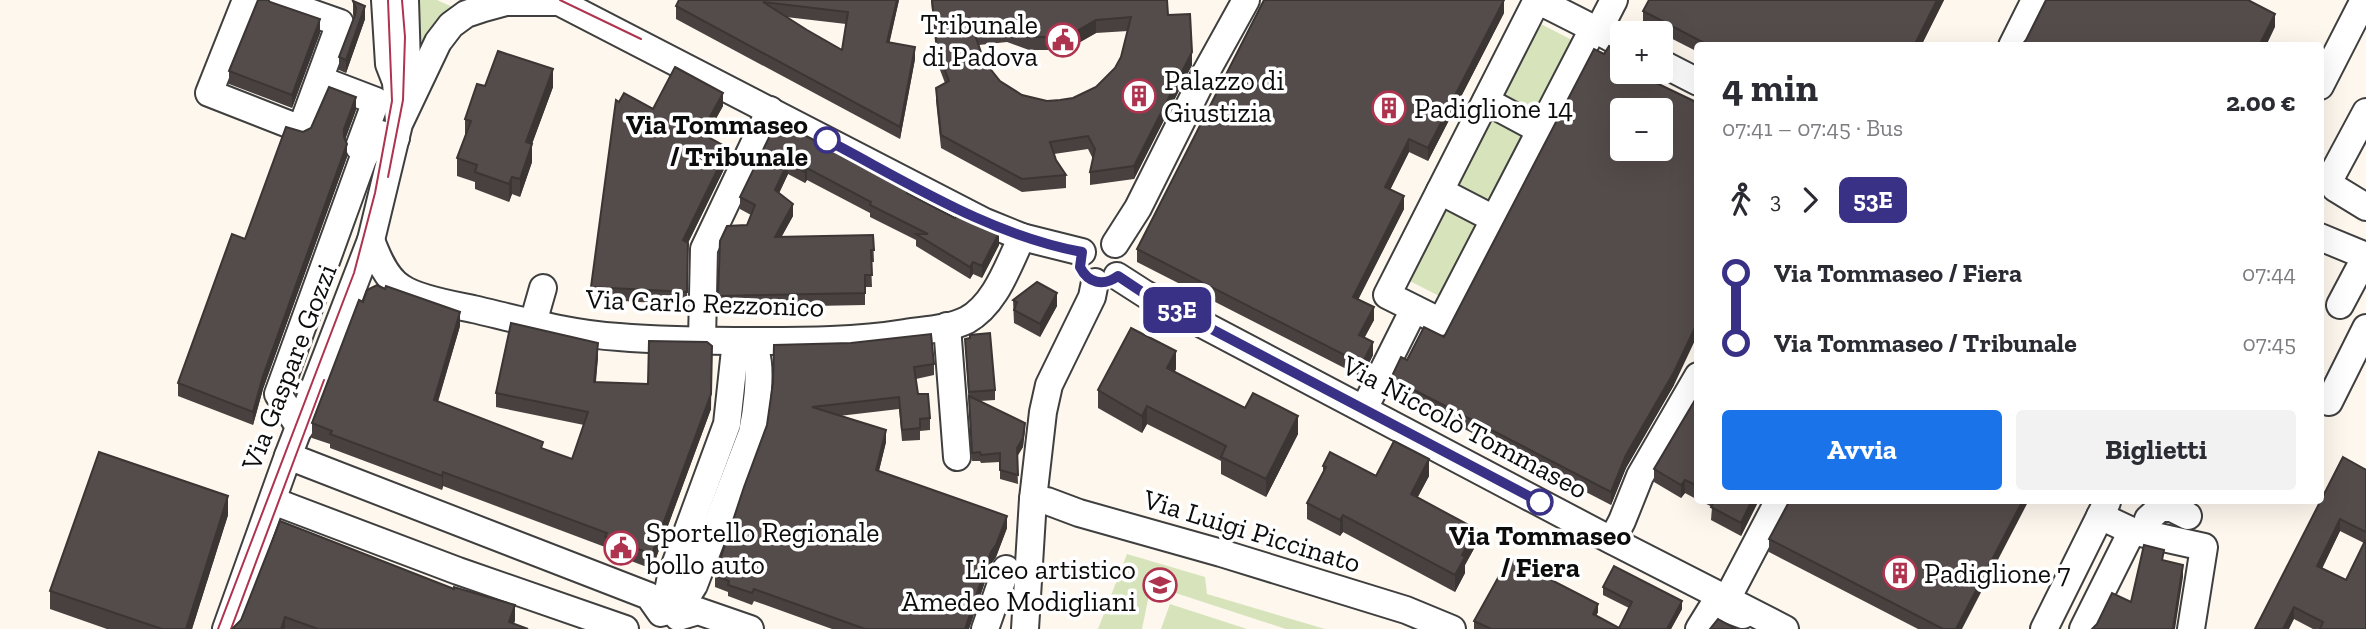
<!DOCTYPE html>
<html lang="it">
<meta charset="utf-8">
<style>
body{margin:0;font-family:"Zilla Slab",serif;background:#f2f2f3;color:#2b2b33;height:100vh;display:flex;flex-direction:column;font-size:26px;white-space:nowrap}
*{box-sizing:border-box;margin:0}
p{font-size:23px;color:#7c7c81}
.icon{flex:none;width:38px;height:38px;fill:none;stroke:currentColor;stroke-width:2;stroke-linecap:round;stroke-linejoin:round}
.map{position:relative;flex:1;overflow:hidden}
.side{position:absolute;left:1694px;top:42px;width:630px;height:462px;display:flex;flex-direction:column;background:#fff;border-radius:7px;box-shadow:0 7px 28px #0002}
.side>*{flex:none}
.badge{padding:0 14px;border-radius:10px;font-size:24px;line-height:46px}
.tools{position:absolute;left:1610px;top:21px;display:grid;gap:14px}
.tools a{display:grid;place-items:center;width:63px;height:63px;border-radius:7px;background:#fff;box-shadow:0 7px 28px #0002;font-size:35px}
.map>.badge{position:absolute;translate:-50% -50%;box-shadow:0 0 0 4px #fff}
.legs{display:flex;align-items:center;gap:10px;height:77px;padding:0 28px;font-size:23px}
.legs p{margin-inline-start:auto}
.headline{display:flex;align-items:center;justify-content:space-between;height:119px;padding:0 28px}
h1{font-size:38px;font-weight:700;line-height:52px}
.button{display:flex;gap:14px;margin-top:auto;padding:14px 28px}
.button a{flex:1;height:80px;border-radius:7px;background:#1a73e8;color:#fff;font-size:28px;font-weight:700;line-height:80px;text-align:center}
.button a+a{background:#f2f2f3;color:#2b2b33}
ul{padding:0 28px;list-style:none}
li{display:flex;align-items:center;gap:24px;height:70px;font-size:26px}
li i{display:grid;place-items:center;width:10px;height:100%;margin:0 9px;background:currentColor}
li i::after{content:'';width:18px;height:18px;margin:-9px;border:5px solid;border-radius:50%;background:#fff}
li p{margin-inline-start:auto}
li:first-child i{background:linear-gradient(#0000 50%,currentColor 0)}
li:last-child i{background:linear-gradient(currentColor 50%,#0000 0)}
.map>svg:first-child{display:block}
.green{fill:#d7e4bb}
.lines{fill:none;stroke-linecap:round;stroke-linejoin:round}
.minor-casing{stroke:#3f3f3f;stroke-width:30}
.minor{stroke:#fff;stroke-width:26}
.tram{stroke:#ae334e;stroke-width:2}
.wall{fill:#484140;fill-rule:evenodd}
.shaded-wall{fill:#3b3534}
.building{fill:#544c4a;stroke:#3b3534;stroke-width:2;fill-rule:evenodd}
.line-1-casing{stroke:#fff;stroke-width:16}
.line-1{stroke:#393185;stroke-width:10}
.stop-1-dot{fill:#fff;stroke:#393185;stroke-width:3.5}
.labels{text-anchor:middle;dominant-baseline:central;stroke-width:7;stroke-linejoin:round;paint-order:stroke}
.poi-label{font-size:28px;fill:#0c0c0c;stroke:#fff;text-anchor:start}
.stop-label{font-size:28px;font-weight:bold;fill:#0c0c0c;stroke:#fff;text-anchor:end}
.street-label{font-size:28px;fill:#0c0c0c;stroke:#fff}
</style>
<div class="map">
<svg width="2366" height="629" viewBox="0 0 2366 629">
<rect width="100%" height="100%" fill="#fdf7ee"/>
<g class="green">
<path d="M412 0H437L459 10 413 84Z"/>
<path d="M1537 22 1576 42 1536 120 1497 100Z"/>
<path d="M1491 110 1530 131 1489 211 1450 189Z"/>
<path d="M1444 200 1484 220 1443 298 1404 278Z"/>
<path d="M1127 554 1205 577 1207 594 1325 629H1286L1151 585 1142 629H1098Z"/>
<path d="M1170 604 1247 629H1161Z"/>
</g>
<g class="lines">
<defs>
<g id="minor">
<path d="M246 0 209 93 301 129 340 23 275 0"/>
<path d="M385 0 389 64 396 82 399 122"/>
<path d="M1614 0 1598 31 1622 44"/>
<path d="M1593 29 1441 322 1387 295 1537 0C1557 10 1577 20 1598 31"/>
<path d="M2012 46 2035 0"/>
<path d="M1661 63 1698 82"/>
<path d="M321 80 376 101 359 147"/>
<path d="M396 82 407 65 405 0"/>
<path d="M2320 86 2364 0"/>
<path d="M1486 101 1540 130"/>
<path d="M2366 112 2330 179 2335 188 2366 207"/>
<path d="M1440 191 1494 219"/>
<path d="M2320 237 2366 256"/>
<path d="M371 240C377 256 386 279 402 288 418 299 454 305 473 309 520 320 570 334 619 337 664 341 711 341 757 341 806 341 856 341 905 333 925 330 949 329 967 320 996 304 1008 265 1022 237"/>
<path d="M1115 244 1138 208 1205 74 1246 0"/>
<path d="M1117 276 1145 294 1609 539 1785 629"/>
<path d="M2340 305 2366 256"/>
<path d="M533 323 543 288"/>
<path d="M947 326 957 457"/>
<path d="M702 341 704 249 770 110"/>
<path d="M2329 402 2366 328"/>
<path d="M1364 409 1414 309"/>
<path d="M300 428 278 394 363 159 377 133 396 138"/>
<path d="M288 456 649 596 661 613"/>
<path d="M1033 499 1047 501 1079 513 1221 553 1406 610 1452 629"/>
<path d="M273 501 458 571 625 629"/>
<path d="M2100 516 2132 531 2204 547 2191 629"/>
<path d="M2144 533 2148 519 2160 508H2172L2188 516"/>
<path d="M1612 540 1622 521 1640 476 1698 376"/>
<path d="M1727 599 1779 500"/>
<path d="M664 612 671 576 727 424 735 350 745 341"/>
<path d="M676 614 694 585 752 433C756 414 762 372 756 353 754 348 749 345 745 341"/>
<path d="M678 617 698 611 750 629"/>
<path d="M226 629 288 456 371 240 399 124 438 42 451 25 466 14 484 8 506 2H559L985 222 1022 237 1082 252"/>
<path d="M985 629 1006 569"/>
<path d="M1025 629 1033 499 1043 412 1049 385 1092 297 1095 282"/>
<path d="M1699 629 1712 608H1724L1743 615"/>
<path d="M2044 629 2107 502"/>
<path d="M2083 629 2132 531"/>
</g>
</defs>
<use href="#minor" class="minor-casing"/>
<use href="#minor" class="minor"/>
<g class="tram">
<path d="M560 0 641 39"/>
<path d="M388 177 403 100 405 37 402 0"/>
<path d="M218 629 354 273 375 193 392 101 388 0"/>
<path d="M231 629 324 380"/>
</g>
</g>
<g class="wall">
<path d="M679 0H899L889 43 915 59 900 139 676 19V6ZM786 17 846 24 842 50 807 30Z"/>
<path d="M931 0H1167L1168 15 1192 65 1134 179 1090 185V172L1093 159 1088 149 1054 154 1056 160 1066 175V188L1022 192 941 148 936 101V88L945 83 937 62ZM1128 31 1121 57 1115 68 1096 87 1073 98 1060 100 1047 101 1022 95 1000 81 984 61 979 45 1007 42 1029 50H1054L1075 45 1096 33Z"/>
<path d="M1649 0H1944L1921 46H1698V52L1643 24V11Z"/>
<path d="M353 1 365 19 346 73 339 70V57L354 17 353 15Z"/>
<path d="M270 2 320 33 292 108 229 84V71Z"/>
<path d="M1504 13 1428 161 1409 152 1390 190 1404 209 1358 299 1374 320 1364 338 1373 355 1362 377 1137 262V249Z"/>
<path d="M1604 54 1655 72 1674 385 1626 468 1611 505 1391 391V378L1407 360 1444 337Z"/>
<path d="M485 86 553 87 532 144V162L520 197 512 194 509 202 475 189V182L457 176V158L465 136V119Z"/>
<path d="M723 106 706 136 728 161 688 243 687 305 591 299V287L653 109Z"/>
<path d="M356 110 345 140 347 157 263 389 253 425 178 396V383L245 239 303 132Z"/>
<path d="M777 121 999 245 982 278 973 274 970 279 916 246V240L870 217V213L807 180 805 183 788 174 779 193 793 216 781 237 873 235 874 262H871L872 287H865V305L718 308 720 241 747 225 751 215 740 209V197Z"/>
<path d="M1013 300 1057 306 1040 337 1014 323Z"/>
<path d="M460 326 438 402 543 449 572 459 584 425 496 407V393L598 357 596 382 711 409 652 569 605 551V547L443 486 442 490 330 448V444L312 438V423Z"/>
<path d="M965 339 995 390V400L980 401 1025 431 1023 447 1017 456 1018 484 1000 479V462L981 463 980 461H972Z"/>
<path d="M934 364V375L916 379 918 394 930 418V430L920 431V440L902 441 899 409 839 416 886 442 879 471 1007 528 996 557 991 564 969 629H832L754 601 752 605 728 596V592L715 587V575L767 425 773 383Z"/>
<path d="M1176 369 1174 372 1298 434 1266 497 1221 474V461L1147 424 1142 433 1098 408V390Z"/>
<path d="M1698 395V500L1685 493 1681 498 1654 482V469Z"/>
<path d="M1323 466 1376 476H1429L1417 498 1476 545 1465 565V573L1455 592 1343 532 1340 536 1307 519V503L1323 473Z"/>
<path d="M2366 470V629H2313L2294 619 2255 629ZM2340 531 2364 543 2346 580 2322 569Z"/>
<path d="M1699 500H1759L1741 536 1711 520 1712 507Z"/>
<path d="M228 515 192 629H107L50 609V591Z"/>
<path d="M280 521 515 620 514 624 528 629H232L241 620Z"/>
<path d="M1769 539 1962 629H1918L1769 552Z"/>
<path d="M1603 587 1682 609 1671 629H1474V621L1598 612 1596 616 1619 628 1629 608 1603 595Z"/>
</g>
<g class="shaded-wall">
<path d="M897 0H899L887 54V42Z"/>
<path d="M1504 0V13L1428 161V148Z"/>
<path d="M1937 0H1944L1921 46H1914Z"/>
<path d="M365 6V19L346 73V60Z"/>
<path d="M2275 14V27L2266 46H2259Z"/>
<path d="M320 19V33L292 108V95Z"/>
<path d="M1096 20V33L1075 45 1054 50V37Z"/>
<path d="M915 47V59L900 139V127Z"/>
<path d="M1192 52V65L1134 179V166Z"/>
<path d="M553 69V87L526 160V142Z"/>
<path d="M1654 72H1655V82L1650 80Z"/>
<path d="M723 93V106L701 146V133Z"/>
<path d="M356 97V110L344 142V129Z"/>
<path d="M1409 139V152L1385 200V187Z"/>
<path d="M347 144V157L263 389 253 425V412L263 376Z"/>
<path d="M532 144V162L520 197V179Z"/>
<path d="M728 148V161L683 253V240Z"/>
<path d="M788 162V174L775 202V190Z"/>
<path d="M807 168V180L805 183V172Z"/>
<path d="M512 177V194L509 202V184Z"/>
<path d="M1404 196V209L1353 310V297Z"/>
<path d="M793 204V216L775 249V237Z"/>
<path d="M999 233V245L982 278V266Z"/>
<path d="M973 262V274L970 279V267Z"/>
<path d="M1057 293V306L1040 337V324Z"/>
<path d="M1374 307V320L1359 348V335Z"/>
<path d="M460 312V326L434 414V400Z"/>
<path d="M1698 321V334L1674 385 1626 468 1611 505V492L1626 455Z"/>
<path d="M1373 342V355L1362 377V364Z"/>
<path d="M598 343V357L594 396V382Z"/>
<path d="M712 346 711 409 652 569V554Z"/>
<path d="M1176 351V369L1167 386V368Z"/>
<path d="M1147 406V424L1142 433V416Z"/>
<path d="M1298 416V434L1266 497V479Z"/>
<path d="M1025 423 1023 447 1017 457V448Z"/>
<path d="M886 430V442L876 482V470Z"/>
<path d="M1429 459V476L1411 510V494Z"/>
<path d="M443 472V486L442 490V476Z"/>
<path d="M1685 480V493L1681 498V485Z"/>
<path d="M228 496V515L192 629H186Z"/>
<path d="M1752 500H1759L1741 536V523Z"/>
<path d="M2023 500H2029L1962 629H1956Z"/>
<path d="M1343 515V532L1340 536V520Z"/>
<path d="M1007 516V528L996 557 991 564 969 629H965L991 552Z"/>
<path d="M2340 519V531L2317 578V566Z"/>
<path d="M1476 529V545L1465 565V573L1455 592V575L1462 555Z"/>
<path d="M2183 565V577L2175 629H2173Z"/>
<path d="M1682 601V609L1671 629H1667Z"/>
<path d="M1598 604V612L1593 622V614Z"/>
<path d="M515 605V620L512 629 509 622Z"/>
<path d="M2294 607V619L2289 629H2283Z"/>
<path d="M285 617V629H281Z"/>
</g>
<g class="building">
<path d="M258 0H268L270 2 320 19 292 95 229 71Z"/>
<path d="M679 0H897L887 42 915 47 900 127 676 6ZM763 2 848 12 842 50 807 30Z"/>
<path d="M932 0H1167L1168 15 1190 14 1192 52 1134 166 1090 172 1095 149 1088 136 1050 142 1056 160 1066 175 1022 179 941 135 936 88 949 81 937 49ZM1131 17 1121 57 1115 68 1096 87 1073 98 1060 100 1047 101 1022 95 1000 81 984 61 974 32 1007 29 1029 37H1054L1075 32 1096 20Z"/>
<path d="M1264 0H1504L1428 148 1409 139 1385 187 1404 196 1353 297 1374 307 1359 335 1373 342 1362 364 1137 249Z"/>
<path d="M1649 0H1937L1914 46H1710L1643 11Z"/>
<path d="M2046 0H2248L2275 14 2259 46H2021L2026 40Z"/>
<path d="M353 1 365 6 346 60 339 57 355 15 356 8Z"/>
<path d="M1609 46 1622 53V72H1654L1650 80 1698 103V321L1674 372 1626 455 1611 492 1391 378 1401 357 1407 360 1424 327 1444 337 1594 49 1604 54ZM1622 110H1661V149H1622Z"/>
<path d="M498 51 553 69 526 142 532 144 520 179 512 177 509 184 475 172 477 165 457 158 471 121 465 119 477 84 485 86Z"/>
<path d="M675 67 723 93 701 133 728 148 683 240 688 243 687 292 591 287 616 100 619 102 624 93 653 109Z"/>
<path d="M329 87 356 97 344 129V137L347 144 263 376 253 412 178 383 232 234 245 239 286 127 303 132 311 128Z"/>
<path d="M777 121 868 168 908 191 907 193 955 218 958 214 999 233 982 266 973 262 970 267 916 234H928L870 205 871 202 807 168 805 172 788 162 775 190 793 204 775 237 873 235 874 250H871L872 275H865V293L718 296 720 241 727 226 747 225 755 205 740 197Z"/>
<path d="M1037 282 1057 293 1040 324 1014 310 1017 302 1013 300Z"/>
<path d="M377 285 385 289 386 286 460 312 434 400 543 442 541 448 572 459 588 412 496 393 511 323 598 343 594 382 648 384 649 341 707 342 712 346 711 394 652 554 605 537 607 533 443 472 442 476 330 434 332 431 312 423 359 300 363 302 367 290Z"/>
<path d="M1131 328 1176 351 1167 368 1245 408 1253 393 1298 416 1266 479 1221 457 1226 446 1147 406 1142 416 1098 390Z"/>
<path d="M990 333 995 390 969 392 965 339 970 338V335Z"/>
<path d="M931 334 934 364 914 367 918 394H928L930 418 920 419V428L902 430 899 397 812 407 886 430 876 470 1007 516 996 545 991 552 965 629H865L754 589 752 593 728 585 729 581 715 575 744 487 767 425 773 383 774 345 851 343Z"/>
<path d="M1698 395V486L1685 480 1681 485 1654 469Z"/>
<path d="M969 396 1025 423 1023 438 1017 448 1018 475 1000 470V453L981 455 980 452 972 453Z"/>
<path d="M1394 441 1429 459 1411 494 1476 529 1462 555 1465 557 1455 575 1343 515 1340 520 1307 503 1326 467 1323 466 1330 452 1376 476Z"/>
<path d="M99 452 228 496 186 629H162L50 591Z"/>
<path d="M2343 457 2366 470V532L2340 519 2317 566 2346 580 2366 539V629H2320L2323 622 2294 607 2283 629H2255Z"/>
<path d="M1715 500H1752L1741 523 1711 507Z"/>
<path d="M1790 500H2023L1956 629H1943L1769 539Z"/>
<path d="M280 521 454 589V587L515 605 509 622 528 629H318L285 617 281 629H232L241 620Z"/>
<path d="M2144 545 2164 550 2162 560 2183 565 2173 629H2092L2097 624 2112 593 2131 602Z"/>
<path d="M1509 558 1598 604 1593 614 1619 628 1632 602 1603 587 1614 566 1682 601 1667 629H1491L1474 621Z"/>
<path d="M1718 619 1736 629H1710Z"/>
</g>
<g class="lines">
<defs>
<path id="line-1" d="M827 140C909 183 990 235 1082 252L1080 267C1088 283 1103 287 1118 276L1145 294 1540 502"/>
</defs>
<use href="#line-1" class="line-1-casing"/>
<use href="#line-1" class="line-1"/>
</g>
<defs>
<symbol id="civic-ring" viewBox="-11 -11 22 22"><circle r="9.5" fill="#fff" stroke="#ae334e" stroke-width="1.5"/><path d="M-.6-6.5H3V-4.5H.6V-3L4-1V1h2V6H-6V1h2V-1L-.6-3ZM-1.2 2.5V6h2.4V2.5Z" fill="#ae334e"/></symbol>
<symbol id="building-ring" viewBox="-11 -11 22 22"><circle r="9.5" fill="#fff" stroke="#ae334e" stroke-width="1.5"/><path d="M-4-6H4V6H1V3H-1V6H-4ZM-2.5-4.3h1.7v1.8h-1.7ZM.8-4.3h1.7v1.8H.8ZM-2.5-1h1.7V.8h-1.7ZM.8-1h1.7V.8H.8Z" fill="#ae334e"/></symbol>
<symbol id="school-ring" viewBox="-11 -11 22 22"><circle r="9.5" fill="#fff" stroke="#ae334e" stroke-width="1.5"/><path d="M0-5L7-2L0 1L-7-2ZM-4 1L0 2.5L4 1V4Q0 6-4 4Z" fill="#ae334e"/></symbol>
</defs>
<g fill-rule="evenodd">
<use href="#civic-ring" x="1044" y="21" width="38" height="38"/>
<use href="#building-ring" x="1120" y="77" width="38" height="38"/>
<use href="#building-ring" x="1370" y="89" width="38" height="38"/>
<use href="#civic-ring" x="602" y="529" width="38" height="38"/>
<use href="#building-ring" x="1881" y="554" width="38" height="38"/>
<use href="#school-ring" x="1141" y="566" width="38" height="38"/>
</g>
<g class="stop-1-dot">
<circle cx="827" cy="140" r="12"/>
<circle cx="1540" cy="502" r="12"/>
</g>
<g class="labels">
<g class="poi-label">
<text x="1038" y="24" text-anchor="end">Tribunale<tspan x="1038" dy="32">di Padova</tspan></text>
<text x="1164" y="80">Palazzo di<tspan x="1164" dy="32">Giustizia</tspan></text>
<text x="1414" y="108">Padiglione 14</text>
<text x="646" y="532">Sportello Regionale<tspan x="646" dy="32">bollo auto</tspan></text>
<text x="1136" y="569" text-anchor="end">Liceo artistico<tspan x="1136" dy="32">Amedeo Modigliani</tspan></text>
<text x="1924" y="573">Padiglione 7</text>
</g>
<g class="stop-label">
<text x="808" y="124">Via Tommaseo<tspan x="808" dy="32">/ Tribunale</tspan></text>
<text x="1540" y="535" text-anchor="middle">Via Tommaseo<tspan x="1540" dy="32">/ Fiera</tspan></text>
</g>
<g class="street-label">
<text transform="translate(705 303) rotate(2)">Via Carlo Rezzonico</text>
<text transform="translate(289 367) rotate(-69)">Via Gaspare Gozzi</text>
<text transform="translate(1465 427) rotate(28)">Via Niccolò Tommaseo</text>
<text transform="translate(1252 531) rotate(17)">Via Luigi Piccinato</text>
</g>
</g>
</svg>
<div class="tools">
<a>+</a>
<a>−</a>
</div>
<b class="badge" style="left:1177px;top:310px;background:#393185;color:#fff">53E</b>
<section class="side">
<div class="headline"><div><h1>4 min</h1><p>07:41 – 07:45 · Bus</p></div><b>2.00 €</b></div>
<div class="legs"><svg class="icon" aria-label="walk" viewBox="0 0 24 24"><circle cx="13" cy="4" r="2"/><path d="M13 8l-2 6 4 7M11 14l-3 7M7 12l3-4h3l4 4"/></svg>3<svg class="icon" aria-label="forward" viewBox="0 0 24 24"><path d="M9 5l7 7-7 7"/></svg><b class="badge" style="background:#393185;color:#fff">53E</b></div>
<ul>
<li><i style="color:#393185"></i><b>Via Tommaseo / Fiera</b><p>07:44</p></li>
<li><i style="color:#393185"></i><b>Via Tommaseo / Tribunale</b><p>07:45</p></li>
</ul>
<div class="button"><a>Avvia</a><a>Biglietti</a></div>
</section>
</div>
